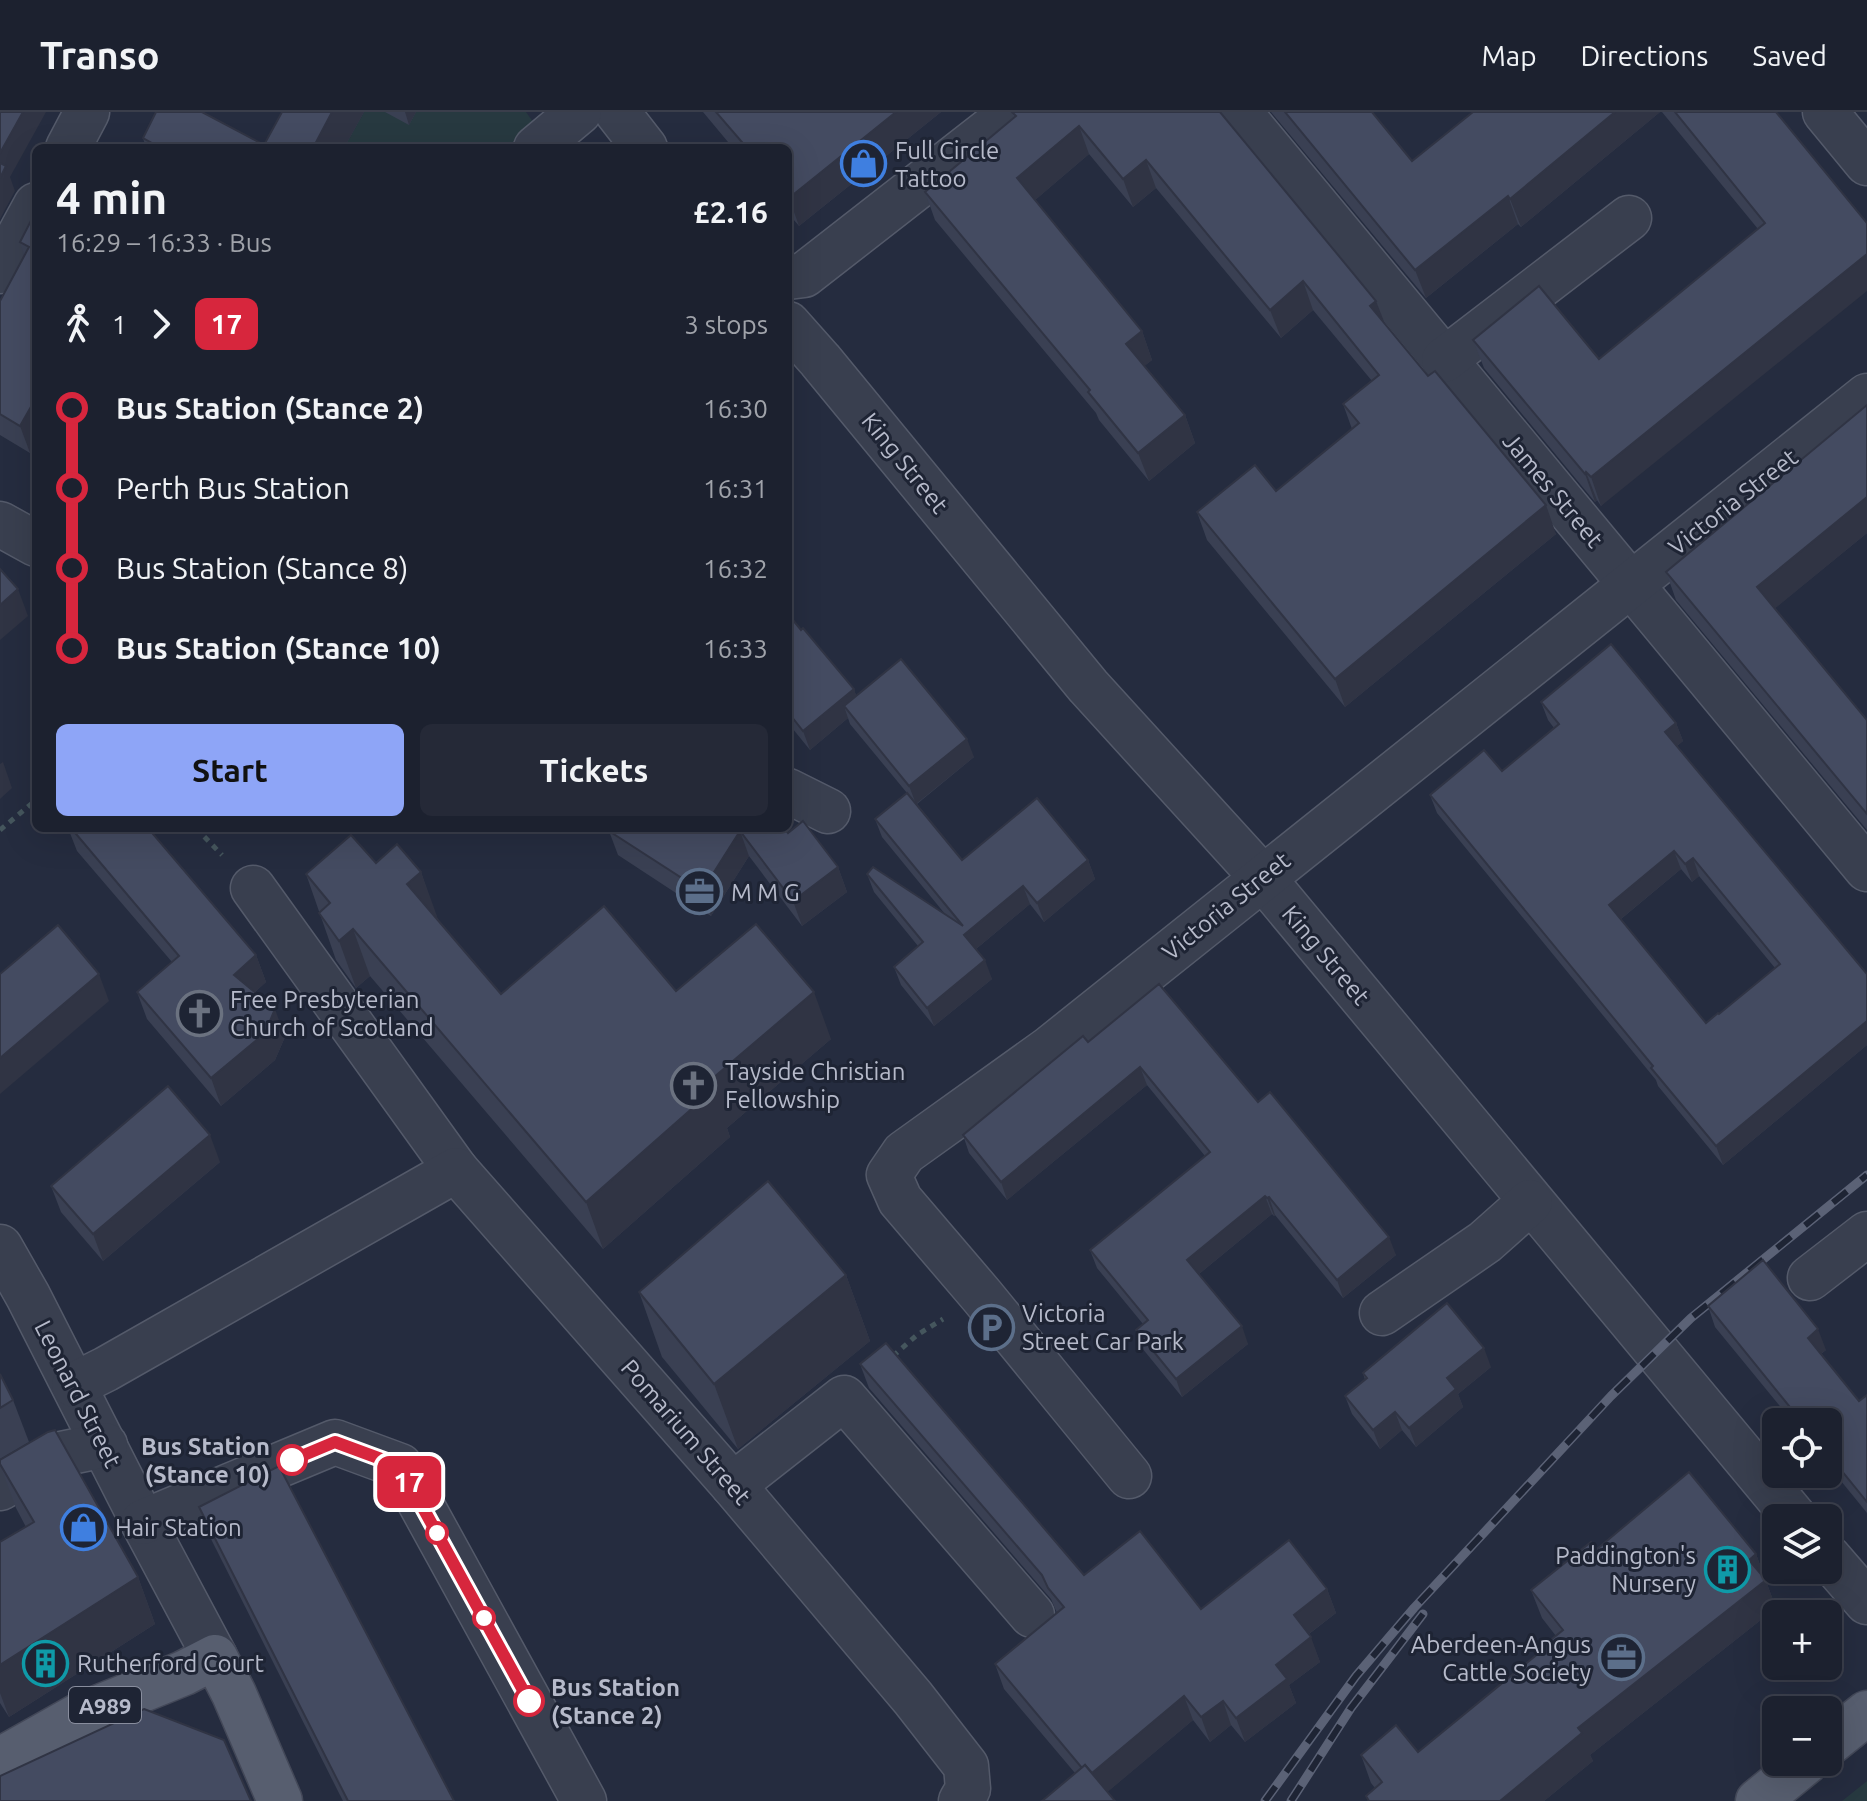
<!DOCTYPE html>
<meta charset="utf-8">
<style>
body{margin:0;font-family:Ubuntu,sans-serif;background:#252937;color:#f1f3f6;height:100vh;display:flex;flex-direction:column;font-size:30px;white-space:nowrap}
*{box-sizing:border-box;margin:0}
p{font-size:26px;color:#a0a3aa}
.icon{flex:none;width:44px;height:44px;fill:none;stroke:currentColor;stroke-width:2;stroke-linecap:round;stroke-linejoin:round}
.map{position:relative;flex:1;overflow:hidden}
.details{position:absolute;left:32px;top:32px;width:760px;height:688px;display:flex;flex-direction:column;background:#1c212f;border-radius:12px;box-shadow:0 8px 32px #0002,0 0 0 2px #3a3e4b}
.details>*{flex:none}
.badge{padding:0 16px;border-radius:12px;font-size:28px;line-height:52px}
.buttons{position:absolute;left:1762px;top:1296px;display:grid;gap:16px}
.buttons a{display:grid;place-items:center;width:80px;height:80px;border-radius:12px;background:#1c212f;box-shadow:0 8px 32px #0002,0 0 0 2px #3a3e4b;font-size:40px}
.map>.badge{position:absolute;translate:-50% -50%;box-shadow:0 0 0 4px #fff}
.legs{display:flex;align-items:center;gap:12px;height:88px;padding:0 24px;font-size:26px}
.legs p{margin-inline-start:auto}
.overview{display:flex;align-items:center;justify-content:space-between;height:136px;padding:0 24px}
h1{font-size:44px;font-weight:700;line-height:60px}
.primary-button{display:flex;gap:16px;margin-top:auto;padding:16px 24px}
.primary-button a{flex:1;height:92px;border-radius:12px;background:#8ea5f7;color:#111;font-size:32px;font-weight:700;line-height:92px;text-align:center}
.primary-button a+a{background:#252937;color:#f1f3f6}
ul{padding:0 24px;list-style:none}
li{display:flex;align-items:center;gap:28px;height:80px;font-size:30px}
li i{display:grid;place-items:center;width:12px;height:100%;margin:0 10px;background:currentColor}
li i::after{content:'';width:20px;height:20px;margin:-10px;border:6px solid;border-radius:50%;background:#1c212f}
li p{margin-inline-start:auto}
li:first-child i{background:linear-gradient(#0000 50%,currentColor 0)}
li:last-child i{background:linear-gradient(currentColor 50%,#0000 0)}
header{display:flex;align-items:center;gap:48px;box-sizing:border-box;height:112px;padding:0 40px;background:#1c212f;border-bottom:2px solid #3a3e4b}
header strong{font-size:38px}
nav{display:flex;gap:44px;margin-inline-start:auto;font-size:28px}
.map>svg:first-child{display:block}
.green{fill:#273940}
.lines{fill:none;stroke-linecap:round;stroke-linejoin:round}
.minor-casing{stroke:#545a6a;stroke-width:47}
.major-casing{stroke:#434858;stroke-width:47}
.path{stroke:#45565d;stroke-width:5;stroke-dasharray:6 6;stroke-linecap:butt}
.minor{stroke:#393f4f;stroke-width:44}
.major{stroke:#575e6f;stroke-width:44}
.rail-casing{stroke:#5b6276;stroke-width:9}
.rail{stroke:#1e2434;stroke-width:6;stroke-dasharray:18;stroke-linecap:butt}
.wall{fill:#3a4053;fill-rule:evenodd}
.shaded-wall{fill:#303444}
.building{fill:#444b61;stroke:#303444;stroke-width:2;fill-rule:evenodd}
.line-1-casing{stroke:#fff;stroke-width:18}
.line-1{stroke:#d7263d;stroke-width:12}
.stop-1-dot{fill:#fff;stroke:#d7263d;stroke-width:4}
.labels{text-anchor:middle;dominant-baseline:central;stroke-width:6;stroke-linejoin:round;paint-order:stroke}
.shield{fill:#1e2434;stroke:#888d9d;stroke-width:2}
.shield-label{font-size:22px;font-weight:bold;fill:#b6baca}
.poi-label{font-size:24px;fill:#b6baca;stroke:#1e2434;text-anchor:start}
.street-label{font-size:24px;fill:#b6baca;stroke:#1e2434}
.stop-label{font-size:24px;font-weight:bold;fill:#b6baca;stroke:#1e2434;text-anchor:end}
</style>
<header>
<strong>Transo</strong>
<nav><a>Map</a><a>Directions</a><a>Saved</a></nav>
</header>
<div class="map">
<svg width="1867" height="1689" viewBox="0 0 1867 1689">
<rect width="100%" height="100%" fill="#252c3f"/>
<g class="green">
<path d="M364 0H526L536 14 510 36H359L347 30Z"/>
<path d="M1867 1669V1689H1842Z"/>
</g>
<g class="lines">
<defs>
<g id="minor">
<path d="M617 0 645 36"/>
<path d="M1239 0 1867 757"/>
<path d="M1825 0 1867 51"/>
<path d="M68 36 87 0"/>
<path d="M536 36 579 0"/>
<path d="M0 159 36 93"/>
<path d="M788 165 804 163 1013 0"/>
<path d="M788 212 820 248 1088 574 1262 765 1795 1406"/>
<path d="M1444 248 1629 106"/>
<path d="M0 412 36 432"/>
<path d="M788 679 828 699"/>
<path d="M253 776 456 1058"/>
<path d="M0 1135 28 1184 143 1410 215 1545"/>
<path d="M1810 1166 1867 1122"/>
<path d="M1382 1201 1485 1130 1530 1090"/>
<path d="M74 1273 106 1257 456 1058 733 1373 913 1586 966 1654 968 1677 961 1689"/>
<path d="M1129 1364 982 1184 900 1088 889 1063 904 1041 1049 937 1867 284"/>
<path d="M733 1373 844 1286 1032 1503"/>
<path d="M0 1376 56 1343 105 1333"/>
<path d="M143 1410 335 1330 400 1354 584 1689"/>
<path d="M1828 1445 1867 1490"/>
</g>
<g id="major">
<path d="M1828 1632 1867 1601"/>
<path d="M0 1648 80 1603 184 1561 215 1545 234 1582 280 1689"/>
<path d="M1758 1689 1806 1650"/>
</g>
</defs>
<use href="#minor" class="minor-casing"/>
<use href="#major" class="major-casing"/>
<g class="path">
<path d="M196 716 222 743"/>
<path d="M0 718 36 688"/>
<path d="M893 1244 917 1223 943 1207"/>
</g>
<use href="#minor" class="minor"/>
<use href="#major" class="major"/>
<defs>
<g id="rail">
<path d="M1265 1689 1356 1564 1414 1496 1611 1284 1691 1206 1867 1063"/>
<path d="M1291 1689 1351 1596 1423 1502"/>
</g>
</defs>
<use href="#rail" class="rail-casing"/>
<use href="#rail" class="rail"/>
</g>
<g class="wall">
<path d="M282 0H364L344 36H146L143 26 264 33Z"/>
<path d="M385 0H416L409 13Z"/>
<path d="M703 0H941L799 114 788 101V36H733Z"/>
<path d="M1011 0H1220L1376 189 1384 211 1556 422 1345 595 1207 428 1197 400 1276 379 1352 317 1343 292 1372 269 1313 198 1281 226 1156 76 1133 95 1089 42 1035 88 1142 219 1152 248 1144 254 1185 303 1195 331 1149 369 1099 308 1096 301 935 108 925 80 1014 7Z"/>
<path d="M1271 0H1372L1412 49 1660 0 1521 115 1518 112 1426 186Z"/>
<path d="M1662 0H1776L1867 111 1601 394 1597 388 1595 390 1484 256 1473 228 1599 247 1758 117Z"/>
<path d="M36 99V330L30 341 0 323V189L24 143 20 130Z"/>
<path d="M1867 293V421L1775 496 1867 608V718L1676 488 1666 460Z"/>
<path d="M788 502 854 577 856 584 974 645 917 692 962 748H1088L1095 767 1044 810 1030 792 976 837 992 867 934 914 901 873 894 855 918 834 874 780 867 762 945 802 882 725 875 707 907 681 850 612 848 606 810 638 788 611Z"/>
<path d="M1541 590 1676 611 1683 629 1677 634 1867 862V933L1723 1053 1658 974 1656 968 1437 701 1430 683 1502 659 1554 616 1548 608ZM1681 757 1692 770 1699 764 1775 856 1719 902 1706 911 1621 807Z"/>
<path d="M68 716H148L256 843 266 870 255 880 285 925 275 948 221 994 147 907 137 880 172 850 77 739Z"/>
<path d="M609 719 788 721 838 755 847 780 802 814 749 744 711 804 618 743Z"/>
<path d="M376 751 421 760 437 808 501 882 676 879 831 927 727 1016 730 1025 603 1137 370 864 356 876 336 848 306 762Z"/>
<path d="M1088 930 1258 990 1396 1143 1343 1186 1275 1103 1274 1104 1272 1102 1199 1162 1248 1232 1182 1285 1142 1236 1136 1218 1143 1212 1097 1156 1090 1138 1205 1044 1147 973 1007 1088 969 1041 963 1023Z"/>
<path d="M220 1050 103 1149 61 1100 51 1074Z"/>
<path d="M846 1163 870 1229 738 1337 662 1245 639 1180Z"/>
<path d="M1708 1194 1826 1238 1821 1242 1859 1289 1867 1283V1401L1828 1353V1310H1793L1715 1215Z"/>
<path d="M860 1252 1084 1463 1201 1497 1327 1477 1336 1501 1309 1522 1320 1550 1289 1573 1296 1591 1245 1630 1231 1613 1210 1630 1193 1608 1107 1680 1075 1661 1004 1577 995 1552 1057 1501 1051 1487 869 1276Z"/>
<path d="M1491 1255 1458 1282 1463 1295 1416 1335 1402 1318 1380 1337 1352 1302 1345 1284 1365 1268 1363 1261Z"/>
<path d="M0 1262 13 1288 29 1330 0 1347Z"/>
<path d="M0 1348 138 1465 155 1512 9 1605 0 1591V1430L26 1415 16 1396 0 1353Z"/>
<path d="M199 1395 454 1689H343L212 1429Z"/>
<path d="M1597 1437 1756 1442 1776 1496 1590 1643 1593 1649 1544 1689H1368L1366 1684 1375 1676 1371 1671 1361 1643 1418 1640 1538 1542 1537 1539 1556 1524 1542 1506 1531 1478Z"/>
</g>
<g class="shaded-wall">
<path d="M23 0H46L10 65 15 79 0 107V41Z"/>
<path d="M332 0H364L344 36H313Z"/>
<path d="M405 0H416L409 13Z"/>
<path d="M896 0H941L799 114 789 86Z"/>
<path d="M1615 0H1660L1521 115 1510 87Z"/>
<path d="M1079 14 1089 42 1027 95 1017 66Z"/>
<path d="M1146 48 1156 76 1133 95 1123 67Z"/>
<path d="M1508 84 1518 112 1426 186 1415 158Z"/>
<path d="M1867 142V179L1601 394 1591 365Z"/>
<path d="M1303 169 1313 198 1281 226 1270 198Z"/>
<path d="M1376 189 1387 217 1370 194Z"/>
<path d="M1142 219 1152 248 1136 261 1126 232Z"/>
<path d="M36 286V330L30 341 20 314Z"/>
<path d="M1185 303 1195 331 1149 369 1138 341Z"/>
<path d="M1586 360 1597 388 1595 390 1585 362Z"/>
<path d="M1867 385V421L1767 503 1757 475Z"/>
<path d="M1546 393 1556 422 1345 595 1335 567Z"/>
<path d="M18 477 28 504 0 528V493Z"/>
<path d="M854 577 860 595 844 594 848 606 810 638 803 619Z"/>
<path d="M1676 611 1683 629 1672 638 1665 620Z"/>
<path d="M967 627 974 645 916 692 909 674Z"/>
<path d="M3 650 12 676 0 687V652Z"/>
<path d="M740 719 749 744 711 804 702 779Z"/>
<path d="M1674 739 1681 757 1616 811 1609 793Z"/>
<path d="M1693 746 1699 764 1692 770 1685 752Z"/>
<path d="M1088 748 1095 767 1044 810 1037 791Z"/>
<path d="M838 755 847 780 802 814 793 789Z"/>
<path d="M421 760 438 807 424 819 407 772Z"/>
<path d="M1023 774 1030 792 971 841 964 823Z"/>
<path d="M353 817 370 864 356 876 339 829Z"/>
<path d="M256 843 266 870 244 890 234 863Z"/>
<path d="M985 848 992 867 934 914 927 896Z"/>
<path d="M99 862 109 889 0 982V946Z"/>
<path d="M814 880 831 927 727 1016 730 1025 603 1137 586 1090 637 1043 707 971Z"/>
<path d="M275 897 285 925 275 948 221 994 211 966Z"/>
<path d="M1867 909V933L1723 1053 1716 1034Z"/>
<path d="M1140 955 1147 973 1007 1088 1001 1070Z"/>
<path d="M210 1023 220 1050 103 1149 93 1122Z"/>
<path d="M1265 1084 1272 1102 1194 1166 1187 1148Z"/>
<path d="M1269 1085 1275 1103 1274 1104 1267 1086Z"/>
<path d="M1389 1125 1396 1143 1343 1186 1337 1168Z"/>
<path d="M846 1163 870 1229 738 1337 714 1272Z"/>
<path d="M1242 1214 1248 1232 1182 1285 1176 1267Z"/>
<path d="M1818 1217 1826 1238 1815 1246 1808 1226Z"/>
<path d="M1484 1236 1491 1255 1458 1282 1463 1295 1416 1335 1409 1316 1447 1266Z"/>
<path d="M1395 1300 1402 1318 1380 1337 1373 1318Z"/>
<path d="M1756 1442 1776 1496 1590 1643 1593 1649 1544 1689H1500L1578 1616Z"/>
<path d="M138 1465 155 1512 9 1605 0 1581V1553Z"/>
<path d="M1327 1477 1336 1501 1302 1527 1294 1503Z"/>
<path d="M1311 1525 1320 1550 1289 1573 1296 1591 1245 1630 1236 1606 1276 1553Z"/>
<path d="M1184 1584 1193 1608 1098 1688 1089 1664Z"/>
<path d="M1223 1589 1231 1613 1210 1630 1201 1605Z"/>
</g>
<g class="building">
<path d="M0 0H23L0 41Z"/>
<path d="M156 0H202L264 33 282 0H332L313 36H161L143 26Z"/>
<path d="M716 0H896L789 86 788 36H747Z"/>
<path d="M1012 0H1220L1376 189 1370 194 1428 264 1435 259 1546 393 1335 567 1197 400 1255 353 1276 379 1359 311 1343 292 1379 263 1303 169 1270 198 1146 48 1123 67 1079 14 1017 66 1142 219 1126 232 1185 303 1138 341 1088 280 1090 278 925 80 1016 4Z"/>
<path d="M1285 0H1372L1412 49 1473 0H1615L1510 87 1508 84 1415 158Z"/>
<path d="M1675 0H1776L1867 111V142L1591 365 1586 360 1585 362 1473 228 1539 174 1599 247 1765 111Z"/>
<path d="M0 51 6 54 0 66Z"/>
<path d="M36 99V286L20 314 0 302V189L29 135 20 130Z"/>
<path d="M1867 293V385L1757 475 1867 608V702L1666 460Z"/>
<path d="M0 457 18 477 0 493Z"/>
<path d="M788 502 801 518 803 516 854 577 803 619 788 600Z"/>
<path d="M1611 532 1676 611 1665 620 1867 862V909L1716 1034 1651 956 1653 954 1430 683 1484 638 1502 659 1559 612 1541 590ZM1674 739 1685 752 1693 746 1780 852 1719 902 1718 901 1706 911 1609 793Z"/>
<path d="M901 547 967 627 909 674 844 594Z"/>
<path d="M907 681 962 748 1037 686 1088 748 1037 791 1023 774 964 823 985 848 927 896 894 855 923 830 867 762 873 755 963 814 875 707Z"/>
<path d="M803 709 838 755 793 789 740 719 702 779 609 719 611 716H784L788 721Z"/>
<path d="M71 716H148L256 843 234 863 275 897 265 921 211 966 137 880 179 844Z"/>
<path d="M351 723 376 751 397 732 421 760 407 772 501 882 604 794 676 879 756 812 814 880 707 971 713 978 586 1090 353 817 339 829 319 801 330 791 306 762Z"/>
<path d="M58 813 99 862 0 946V862Z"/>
<path d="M1159 872 1258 990 1270 980 1389 1125 1337 1168 1269 1085 1267 1086 1265 1084 1187 1148 1242 1214 1176 1267 1136 1218 1148 1208 1090 1138 1210 1040 1140 955 1001 1070 963 1023 1083 924 1088 930Z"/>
<path d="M168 974 210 1023 93 1122 51 1074Z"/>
<path d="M768 1069 846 1163 714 1272 639 1180Z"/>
<path d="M1763 1148 1818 1217 1808 1226 1859 1289 1867 1283V1390L1828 1342V1310H1802L1708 1194Z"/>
<path d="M1447 1191 1484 1236 1447 1266 1456 1277 1409 1316 1395 1300 1373 1318 1345 1284 1367 1266 1363 1261Z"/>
<path d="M886 1231 1084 1463 1140 1419 1201 1497 1289 1428 1327 1477 1294 1503 1311 1525 1276 1553 1287 1567 1236 1606 1223 1589 1201 1605 1184 1584 1092 1661 1085 1653 1082 1656 995 1552 1064 1495 1048 1476 1042 1463 860 1252Z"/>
<path d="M0 1262 13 1288 0 1296Z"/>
<path d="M55 1318 138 1465 0 1553V1430L34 1410 0 1352V1348L48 1320Z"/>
<path d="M279 1354 454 1689H348L199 1395Z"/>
<path d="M1689 1360 1756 1442 1749 1448 1766 1468 1578 1616 1582 1621 1500 1689H1369L1366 1684 1382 1670 1361 1643 1396 1613 1418 1640 1539 1541 1537 1539 1563 1518 1531 1478 1591 1430 1597 1437Z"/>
<path d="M144 1597 224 1628 251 1689H0V1664Z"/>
<path d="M1085 1653 1115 1689H1042Z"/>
</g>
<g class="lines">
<defs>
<path id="line-1" d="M292 1348 335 1330 400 1354 529 1589"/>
</defs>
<use href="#line-1" class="line-1-casing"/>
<use href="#line-1" class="line-1"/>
</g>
<defs>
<symbol id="shop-ring" viewBox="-11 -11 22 22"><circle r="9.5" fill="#1e2434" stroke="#3f7fe0" stroke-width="1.5"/><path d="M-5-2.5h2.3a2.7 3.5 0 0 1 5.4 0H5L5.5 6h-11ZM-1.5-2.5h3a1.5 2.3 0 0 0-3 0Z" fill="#3f7fe0"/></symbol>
<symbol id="office-ring" viewBox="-11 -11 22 22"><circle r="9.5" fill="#1e2434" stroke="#5c6f8a" stroke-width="1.5"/><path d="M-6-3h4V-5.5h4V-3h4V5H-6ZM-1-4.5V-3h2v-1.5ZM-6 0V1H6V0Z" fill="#5c6f8a"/></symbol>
<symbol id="church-ring" viewBox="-11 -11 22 22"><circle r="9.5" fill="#1e2434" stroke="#6b7280" stroke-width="1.5"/><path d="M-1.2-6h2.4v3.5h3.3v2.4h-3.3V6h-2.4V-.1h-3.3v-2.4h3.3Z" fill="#6b7280"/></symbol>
<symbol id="parking-ring" viewBox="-11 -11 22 22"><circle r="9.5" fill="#1e2434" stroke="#5c6f8a" stroke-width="1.5"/><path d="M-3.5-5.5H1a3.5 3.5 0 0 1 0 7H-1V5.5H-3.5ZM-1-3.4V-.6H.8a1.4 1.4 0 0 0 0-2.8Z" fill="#5c6f8a"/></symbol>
<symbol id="building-ring" viewBox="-11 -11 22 22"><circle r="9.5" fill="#1e2434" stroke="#0f9aa8" stroke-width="1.5"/><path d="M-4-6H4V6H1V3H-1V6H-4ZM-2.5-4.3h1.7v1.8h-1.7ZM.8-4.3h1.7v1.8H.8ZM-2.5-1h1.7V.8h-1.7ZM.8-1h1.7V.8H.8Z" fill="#0f9aa8"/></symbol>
</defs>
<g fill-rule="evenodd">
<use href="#shop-ring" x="838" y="26" width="51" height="51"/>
<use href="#office-ring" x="674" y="754" width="51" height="51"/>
<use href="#church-ring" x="174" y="876" width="51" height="51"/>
<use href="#church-ring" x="668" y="948" width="51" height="51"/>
<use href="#parking-ring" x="966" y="1190" width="51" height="51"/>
<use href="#shop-ring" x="58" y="1390" width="51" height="51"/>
<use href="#building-ring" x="1702" y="1432" width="51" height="51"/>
<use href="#office-ring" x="1596" y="1520" width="51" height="51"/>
<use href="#building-ring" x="20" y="1526" width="51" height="51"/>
</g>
<g class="stop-1-dot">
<circle cx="292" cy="1348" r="14"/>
<circle cx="437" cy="1421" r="10"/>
<circle cx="484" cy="1506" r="10"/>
<circle cx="529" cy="1589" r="14"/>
</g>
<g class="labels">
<rect class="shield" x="69" y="1575" width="72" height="36" rx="6"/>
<g class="shield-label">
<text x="105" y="1593">A989</text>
</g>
<g class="poi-label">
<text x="895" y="38">Full Circle<tspan x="895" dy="28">Tattoo</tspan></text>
<text x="731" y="780">M M G</text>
<text x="230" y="887">Free Presbyterian<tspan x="230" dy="28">Church of Scotland</tspan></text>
<text x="725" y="959">Tayside Christian<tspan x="725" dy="28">Fellowship</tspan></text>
<text x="1022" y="1201">Victoria<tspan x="1022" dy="28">Street Car Park</tspan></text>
<text x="115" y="1415">Hair Station</text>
<text x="1696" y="1443" text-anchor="end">Paddington's<tspan x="1696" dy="28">Nursery</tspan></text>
<text x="1591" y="1532" text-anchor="end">Aberdeen-Angus<tspan x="1591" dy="28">Cattle Society</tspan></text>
<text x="77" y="1551">Rutherford Court</text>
</g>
<g class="street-label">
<text transform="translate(905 351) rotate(51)">King Street</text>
<text transform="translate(1553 378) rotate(50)">James Street</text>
<text transform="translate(1733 390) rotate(-38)">Victoria Street</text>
<text transform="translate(1226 794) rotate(-39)">Victoria Street</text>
<text transform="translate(1326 843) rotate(50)">King Street</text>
<text transform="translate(78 1282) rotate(63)">Leonard Street</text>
<text transform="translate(686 1320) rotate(49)">Pomarium Street</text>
</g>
<g class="stop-label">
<text x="270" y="1334">Bus Station<tspan x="270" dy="28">(Stance 10)</tspan></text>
<text x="551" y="1575" text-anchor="start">Bus Station<tspan x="551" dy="28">(Stance 2)</tspan></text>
</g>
</g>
</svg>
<div class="buttons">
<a><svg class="icon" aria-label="locate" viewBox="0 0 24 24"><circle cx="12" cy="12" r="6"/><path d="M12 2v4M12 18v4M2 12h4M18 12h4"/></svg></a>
<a><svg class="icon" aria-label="layers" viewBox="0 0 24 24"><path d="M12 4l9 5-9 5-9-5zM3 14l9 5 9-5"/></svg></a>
<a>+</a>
<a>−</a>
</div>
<b class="badge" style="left:409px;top:1370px;background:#d7263d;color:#fff">17</b>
<section class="details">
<div class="overview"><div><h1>4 min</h1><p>16:29 – 16:33 · Bus</p></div><b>£2.16</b></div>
<div class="legs"><svg class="icon" aria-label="walk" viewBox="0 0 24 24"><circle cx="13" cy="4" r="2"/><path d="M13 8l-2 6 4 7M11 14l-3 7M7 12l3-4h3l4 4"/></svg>1<svg class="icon" aria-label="forward" viewBox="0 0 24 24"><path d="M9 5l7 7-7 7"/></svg><b class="badge" style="background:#d7263d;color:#fff">17</b><p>3 stops</p></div>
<ul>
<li><i style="color:#d7263d"></i><b>Bus Station (Stance 2)</b><p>16:30</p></li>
<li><i style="color:#d7263d"></i><span>Perth Bus Station</span><p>16:31</p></li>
<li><i style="color:#d7263d"></i><span>Bus Station (Stance 8)</span><p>16:32</p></li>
<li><i style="color:#d7263d"></i><b>Bus Station (Stance 10)</b><p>16:33</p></li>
</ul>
<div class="primary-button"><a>Start</a><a>Tickets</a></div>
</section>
</div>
